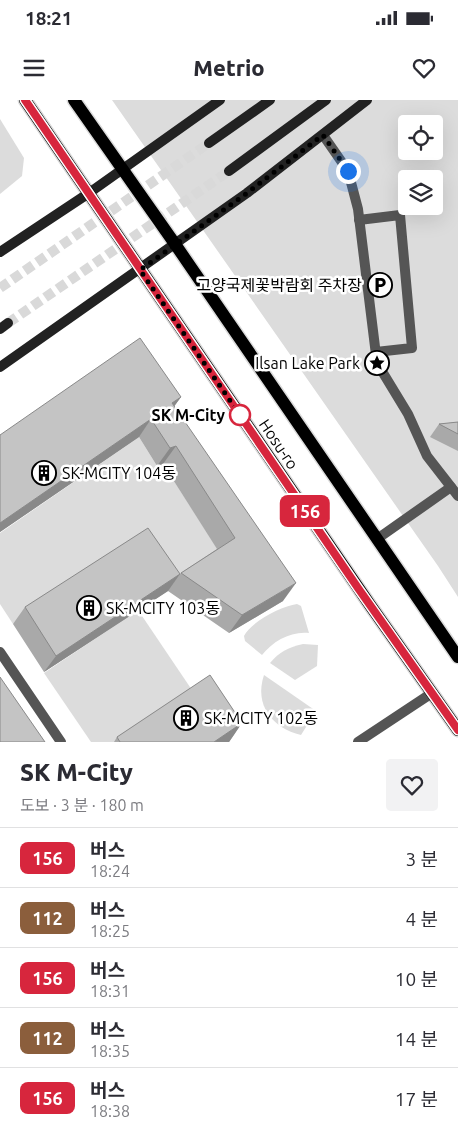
<!DOCTYPE html>
<html lang="ko">
<meta charset="utf-8">
<style>
body{margin:0;font-family:Ubuntu,"Noto Sans KR",sans-serif;background:#f2f2f3;color:#2b2b33;height:100vh;display:flex;flex-direction:column;font-size:19px;white-space:nowrap}
*{box-sizing:border-box;margin:0}
p{font-size:16px;color:#7c7c81}
.icon{flex:none;width:28px;height:28px;fill:none;stroke:currentColor;stroke-width:2;stroke-linecap:round;stroke-linejoin:round}
.map{position:relative;height:642px;overflow:hidden}
.details{display:flex;flex-direction:column;background:#fff;flex:1}
.details>*{flex:none}
.badge{padding:0 10px;border-radius:8px;font-size:18px;line-height:32px}
.controls{position:absolute;left:398px;top:15px;display:grid;gap:10px}
.controls a{display:grid;place-items:center;width:45px;height:45px;border-radius:5px;background:#fff;box-shadow:0 5px 20px #0002;font-size:25px}
.you{position:absolute;width:25px;height:25px;margin:-12px;border:4px solid #fff;border-radius:50%;background:#1a73e8;box-shadow:0 0 0 8px #1a73e833}
.map>.badge{position:absolute;translate:-50% -50%;box-shadow:0 0 0 2px #fff}
.round{display:grid;place-items:center;flex:none;width:52px;height:52px;border-radius:5px;background:#f2f2f3}
.summary{display:flex;align-items:center;justify-content:space-between;height:85px;padding:0 20px}
h1{font-size:24px;font-weight:800;line-height:38px}
ul{padding:0;list-style:none}
li{display:flex;align-items:center;gap:15px;height:60px;padding:0 20px;border-top:1px solid #e1e1e2}
li div{flex:1}
li b{display:block;font-size:19px}
li em{font-style:normal}
li .badge{min-width:55px;font-weight:700;text-align:center}
.status{display:flex;justify-content:space-between;align-items:center;height:35px;padding:0 25px;background:#fff;direction:ltr}
.status svg{height:14px;fill:currentColor}
header{display:flex;justify-content:space-between;align-items:center;height:65px;padding:0 20px;background:#fff;font-size:22px;font-weight:800}
.map>svg:first-child{display:block}
.green{fill:#dcdcdc;fill-rule:evenodd}
.lines{fill:none;stroke-linecap:round;stroke-linejoin:round}
.secondary-tunnel{stroke:#d9d9d9;stroke-width:10;stroke-dasharray:10 5;stroke-linecap:butt}
.primary-casing{stroke:#dbdbdb;stroke-width:15}
.service{stroke:#555;stroke-width:10}
.secondary{stroke:#222;stroke-width:10}
.primary{stroke:#000;stroke-width:12}
.wall{fill:#a9a9a9}
.shaded-wall{fill:#898989}
.building{fill:#c4c4c4;stroke:#898989}
.line-casing{stroke:#fff;stroke-width:11}
.line{stroke:#d7263d;stroke-width:8}
.walk{stroke:#000;stroke-width:5;stroke-dasharray:0 9}
.stop-dot{fill:#fff;stroke:#d7263d;stroke-width:2.5}
.labels{text-anchor:middle;dominant-baseline:central;stroke-width:5;stroke-linejoin:round;paint-order:stroke}
.poi-label{font-size:16px;fill:#000;stroke:#fff;text-anchor:start}
.stop-label{font-size:16px;font-weight:bold;fill:#000;stroke:#fff;text-anchor:end}
.street-label{font-size:16px;fill:#000;stroke:#fff}
</style>
<div class="status"><b>18:21</b><svg viewBox="0 0 49 12"><path d="M0 12V9h3v3zM5 12V6h3v6zM10 12V3h3v9zM15 12V0h3v12zM26 1h20v11H26zM47 4h2v5h-2z"/></svg></div>
<header><svg class="icon" aria-label="menu" viewBox="0 0 24 24"><path d="M4 6h16M4 12h16M4 18h16"/></svg>Metrio<svg class="icon" aria-label="heart" viewBox="0 0 24 24"><path d="M12 20l-8-8c-3-5 5-10 8-4 3-6 11-1 8 4z"/></svg></header>
<div class="map">
<svg width="458" height="642" viewBox="0 0 458 642">
<rect width="100%" height="100%" fill="#fff"/>
<g class="green">
<path d="M112 0H458V497L438 466ZM406 24H434V51H406ZM406 79H434V106H406Z"/>
<path d="M0 19 24 58 22 76 0 94Z"/>
<path d="M139 337 157 366 163 364 222 456 168 491 136 445 13 524 0 504V433Z"/>
<path d="M297 504 301 506 309 533C291 531 273 541 262 555L245 541 244 536C251 522 281 506 297 504Z"/>
<path d="M138 510 196 596 126 642H91L44 573Z"/>
<path d="M303 544 318 545 317 566 295 580 270 563C279 552 289 547 303 544Z"/>
<path d="M264 575 316 611 301 635C272 628 254 605 264 575Z"/>
</g>
<g class="lines">
<g class="secondary-tunnel">
<path d="M0 188 209 43"/>
<path d="M8 223 229 71"/>
</g>
<defs>
<g id="primary">
<path d="M25 0 370 505 458 630"/>
<path d="M74 0 175 144 458 557"/>
</g>
</defs>
<use href="#primary" class="primary-casing"/>
<g class="service">
<path d="M323 35 348 71 358 109 377 263 408 314 427 356 458 396"/>
<path d="M359 120 400 115 412 248 376 252"/>
<path d="M377 439 451 387"/>
<path d="M0 552 61 642"/>
<path d="M358 642 432 593"/>
</g>
<g class="secondary">
<path d="M209 43 270 0"/>
<path d="M229 71 326 0"/>
<path d="M0 152 89 93 220 0"/>
<path d="M0 229 8 223"/>
<path d="M0 267 247 93 367 0"/>
</g>
<use href="#primary" class="primary"/>
</g>
<g class="wall">
<path d="M181 297 174 306 283 501 229 533 168 491 44 572 13 524 25 507 180 474 181 473 217 449 163 364 157 366 139 337 0 432V335Z"/>
<path d="M458 322V351L430 337 439 324Z"/>
<path d="M242 623 229 642H114L117 637Z"/>
</g>
<g class="shaded-wall">
<path d="M181 297 168 315 172 303Z"/>
<path d="M151 319 139 337 0 432V423Z"/>
<path d="M176 346 163 364 157 366 170 348Z"/>
<path d="M180 474 168 491 44 572 56 556Z"/>
<path d="M296 483 283 501 229 533 242 515Z"/>
<path d="M242 623 229 642H214Z"/>
</g>
<g class="building">
<path d="M140 238 181 297 172 303 296 483 242 515 181 473 235 438 176 346 170 348 151 319 0 423V335Z"/>
<path d="M458 322V334L439 324Z"/>
<path d="M148 428 180 474 56 556 25 507Z"/>
<path d="M210 575 242 623 214 642H120L117 637Z"/>
<path d="M0 577 45 642H0Z"/>
</g>
<g class="lines">
<defs>
<path id="line" d="M25 0 358 488 458 630"/>
</defs>
<use href="#line" class="line-casing"/>
<use href="#line" class="line"/>
<path class="walk" d="M240 315 140 170 247 93 323 35 348 71"/>
</g>
<defs>
<symbol id="parking-ring" viewBox="-11 -11 22 22"><circle r="9.5" fill="#fff" stroke="#000" stroke-width="1.5"/><path d="M-3.5-5.5H1a3.5 3.5 0 0 1 0 7H-1V5.5H-3.5ZM-1-3.4V-.6H.8a1.4 1.4 0 0 0 0-2.8Z" fill="#000"/></symbol>
<symbol id="sight-ring" viewBox="-11 -11 22 22"><circle r="9.5" fill="#fff" stroke="#000" stroke-width="1.5"/><path d="M0-6L1.8-2.2L6-1.7L2.9 1.2L3.7 5.4L0 3.3L-3.7 5.4L-2.9 1.2L-6-1.7L-1.8-2.2Z" fill="#000"/></symbol>
<symbol id="building-ring" viewBox="-11 -11 22 22"><circle r="9.5" fill="#fff" stroke="#000" stroke-width="1.5"/><path d="M-4-6H4V6H1V3H-1V6H-4ZM-2.5-4.3h1.7v1.8h-1.7ZM.8-4.3h1.7v1.8H.8ZM-2.5-1h1.7V.8h-1.7ZM.8-1h1.7V.8H.8Z" fill="#000"/></symbol>
</defs>
<g fill-rule="evenodd">
<use href="#parking-ring" x="366" y="171" width="28" height="28"/>
<use href="#sight-ring" x="363" y="249" width="28" height="28"/>
<use href="#building-ring" x="30" y="359" width="28" height="28"/>
<use href="#building-ring" x="75" y="494" width="28" height="28"/>
<use href="#building-ring" x="172" y="604" width="28" height="28"/>
</g>
<circle class="stop-dot" cx="240" cy="315" r="10"/>
<g class="labels">
<g class="poi-label">
<text x="362" y="185" text-anchor="end">고양국제꽃박람회 주차장</text>
<text x="360" y="263" text-anchor="end">Ilsan Lake Park</text>
<text x="62" y="373">SK-MCITY 104동</text>
<text x="106" y="508">SK-MCITY 103동</text>
<text x="204" y="618">SK-MCITY 102동</text>
</g>
<g class="stop-label">
<text x="225" y="315">SK M-City</text>
</g>
<g class="street-label">
<text transform="translate(279 344) rotate(56)">Hosu-ro</text>
</g>
</g>
</svg>
<div class="controls">
<a><svg class="icon" aria-label="locate" viewBox="0 0 24 24"><circle cx="12" cy="12" r="6"/><path d="M12 2v4M12 18v4M2 12h4M18 12h4"/></svg></a>
<a><svg class="icon" aria-label="layers" viewBox="0 0 24 24"><path d="M12 4l9 5-9 5-9-5zM3 14l9 5 9-5"/></svg></a>
</div>
<div class="you" style="left:348px;top:71px"></div>
<b class="badge" style="left:305px;top:411px;background:#d7263d;color:#fff">156</b>
</div>
<section class="details">
<div class="summary"><div><h1>SK M-City</h1><p>도보 · 3 분 · 180 m</p></div><a class="round"><svg class="icon" aria-label="heart" viewBox="0 0 24 24"><path d="M12 20l-8-8c-3-5 5-10 8-4 3-6 11-1 8 4z"/></svg></a></div>
<ul>
<li><span class="badge" style="background:#d7263d;color:#fff">156</span><div><b>버스</b><p>18:24</p></div><em>3 분</em></li>
<li><span class="badge" style="background:#8b5e3c;color:#fff">112</span><div><b>버스</b><p>18:25</p></div><em>4 분</em></li>
<li><span class="badge" style="background:#d7263d;color:#fff">156</span><div><b>버스</b><p>18:31</p></div><em>10 분</em></li>
<li><span class="badge" style="background:#8b5e3c;color:#fff">112</span><div><b>버스</b><p>18:35</p></div><em>14 분</em></li>
<li><span class="badge" style="background:#d7263d;color:#fff">156</span><div><b>버스</b><p>18:38</p></div><em>17 분</em></li>
</ul>
</section>
